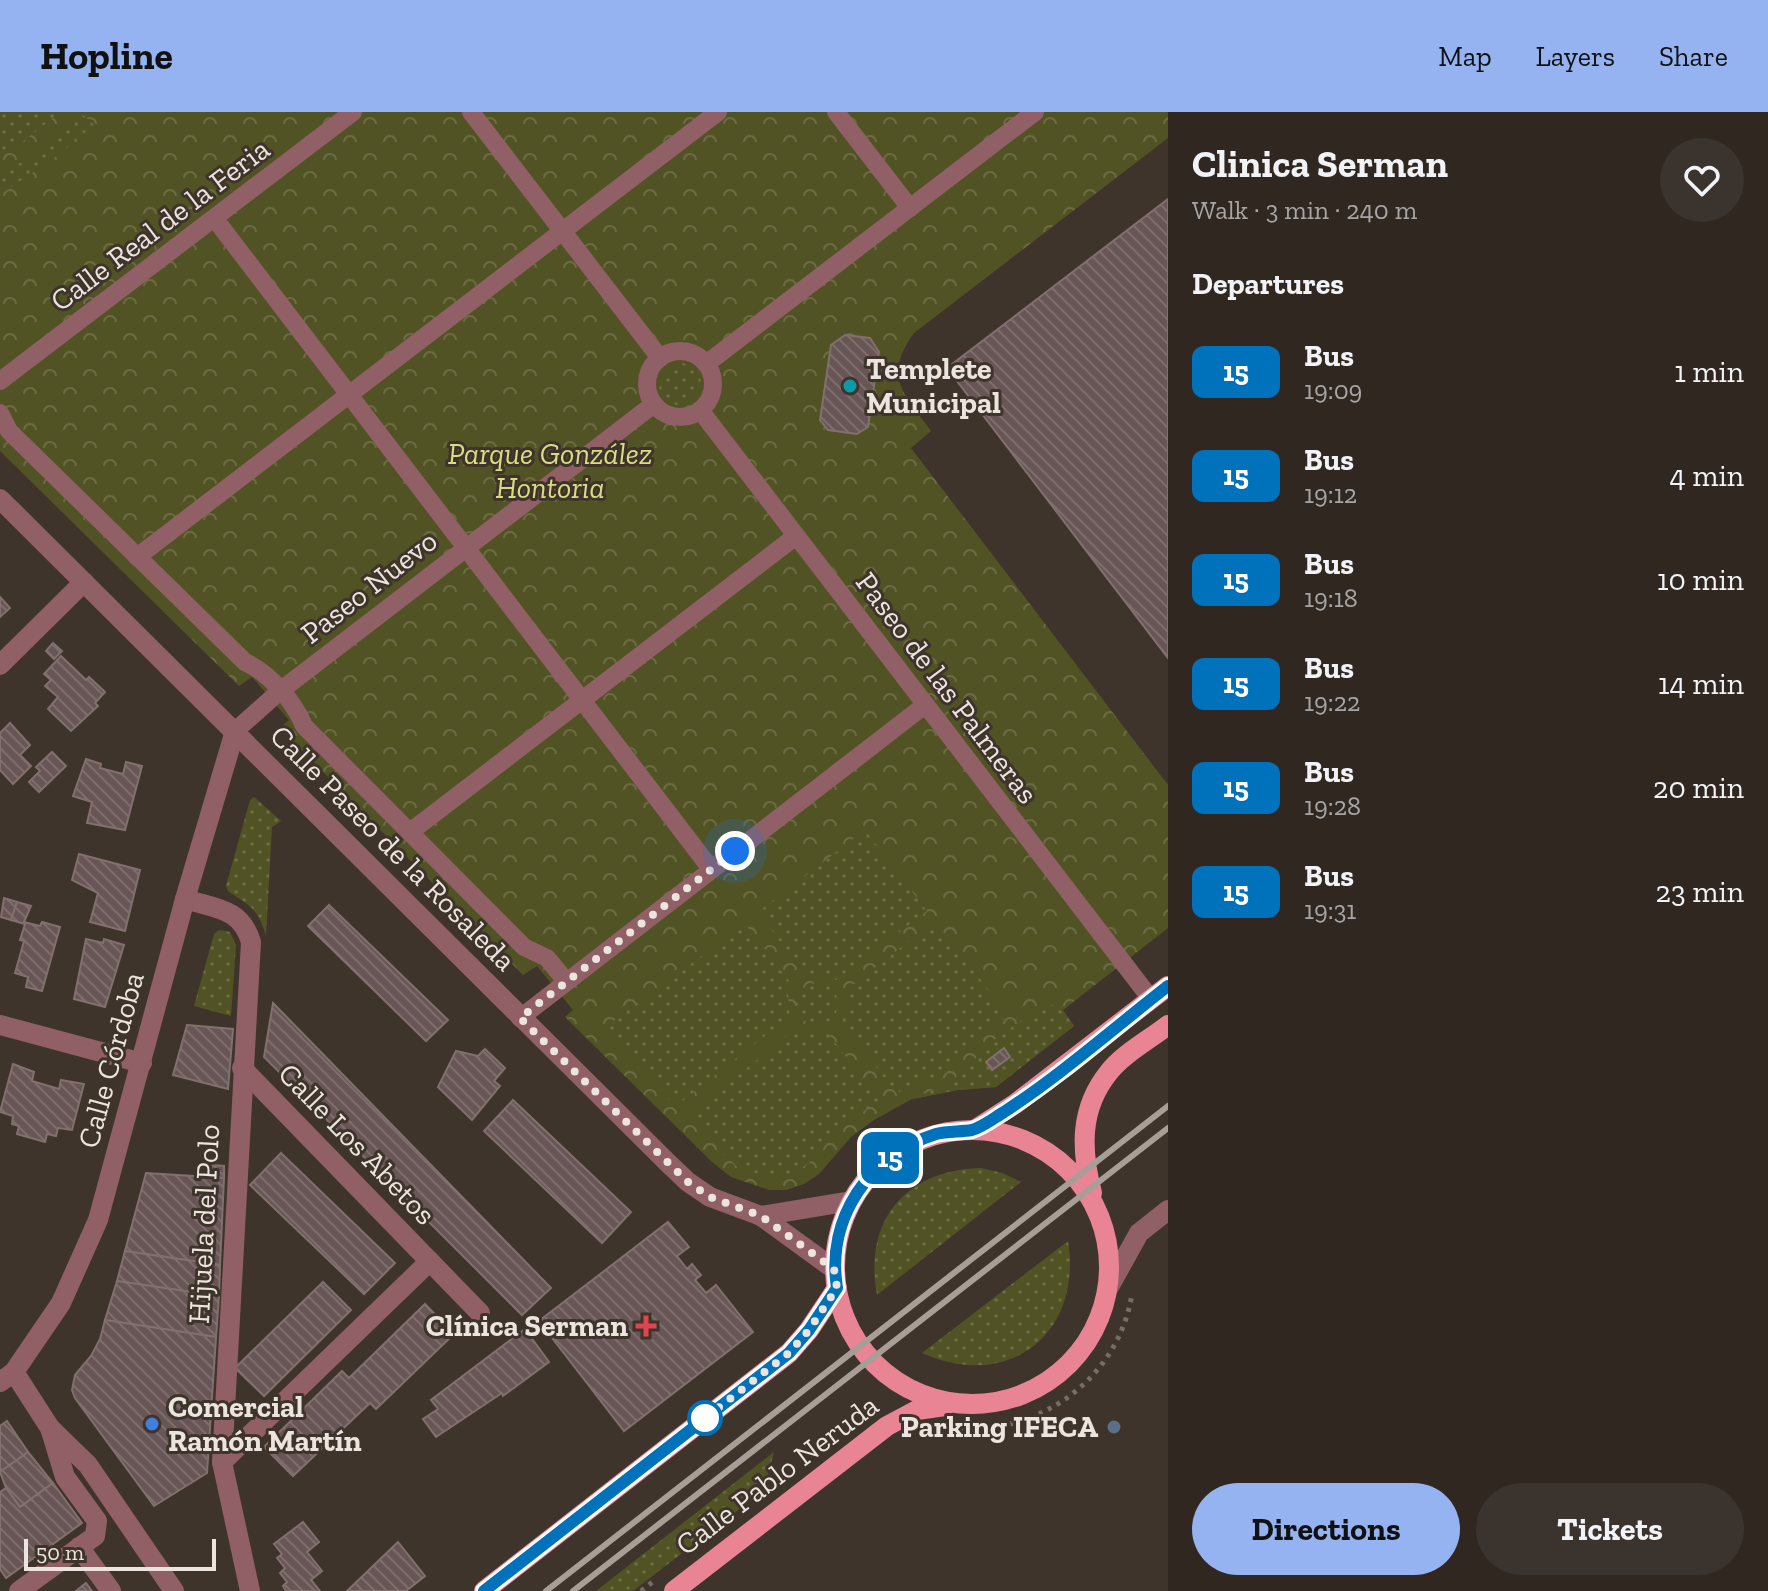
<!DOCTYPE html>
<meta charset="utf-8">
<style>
body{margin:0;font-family:"Zilla Slab",serif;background:#3b332d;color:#f1f3f6;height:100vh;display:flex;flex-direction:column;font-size:30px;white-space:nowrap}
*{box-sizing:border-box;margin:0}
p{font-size:26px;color:#a7a5a5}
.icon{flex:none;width:44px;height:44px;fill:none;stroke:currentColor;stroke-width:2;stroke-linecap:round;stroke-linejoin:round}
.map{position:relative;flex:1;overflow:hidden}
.details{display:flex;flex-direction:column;background:#2f2720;width:600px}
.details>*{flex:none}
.badge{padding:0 16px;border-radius:12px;font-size:28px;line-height:52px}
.scale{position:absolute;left:24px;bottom:20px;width:192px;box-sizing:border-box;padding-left:8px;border:4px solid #ece5df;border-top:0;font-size:22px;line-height:28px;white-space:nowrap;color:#ece5df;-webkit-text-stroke:6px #3f342b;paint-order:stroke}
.you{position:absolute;width:40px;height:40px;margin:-20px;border:6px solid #fff;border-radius:50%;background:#1a73e8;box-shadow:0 0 0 12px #1a73e833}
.map>.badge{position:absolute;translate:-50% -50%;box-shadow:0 0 0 4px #fff}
h2{padding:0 24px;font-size:30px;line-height:72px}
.round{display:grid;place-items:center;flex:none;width:84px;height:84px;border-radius:42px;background:#3b332d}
.headline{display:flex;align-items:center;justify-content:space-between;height:136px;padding:0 24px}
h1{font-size:38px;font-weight:700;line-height:60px}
.action{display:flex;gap:16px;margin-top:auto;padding:16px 24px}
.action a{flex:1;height:92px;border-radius:48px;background:#95b2f1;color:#111;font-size:32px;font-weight:700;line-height:92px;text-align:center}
.action a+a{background:#3b332d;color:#f1f3f6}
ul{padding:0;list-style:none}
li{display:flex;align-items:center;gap:24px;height:104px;padding:0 24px}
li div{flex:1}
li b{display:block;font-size:30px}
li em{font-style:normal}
li .badge{min-width:88px;font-weight:700;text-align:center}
header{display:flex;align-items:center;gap:48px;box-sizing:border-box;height:112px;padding:0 40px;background:#95b2f1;color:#111}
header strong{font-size:38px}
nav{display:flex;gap:44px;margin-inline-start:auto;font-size:28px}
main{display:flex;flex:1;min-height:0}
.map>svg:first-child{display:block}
.forest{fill:url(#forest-crowns)}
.garden{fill:url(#garden-dots)}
.building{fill:url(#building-back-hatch);stroke:#81706e;stroke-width:2}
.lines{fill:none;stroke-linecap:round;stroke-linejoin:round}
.path{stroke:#776d65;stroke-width:5;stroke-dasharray:4 6;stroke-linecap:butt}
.pedestrian{stroke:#915f66;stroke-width:18}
.minor{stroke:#915f66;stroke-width:20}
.tertiary{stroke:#915f66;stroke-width:20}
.primary{stroke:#e88493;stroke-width:20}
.rail{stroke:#a79e97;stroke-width:6}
.line-casing{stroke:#fff;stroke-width:18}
.line{stroke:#0072bc;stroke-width:12}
.walk{stroke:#ece5df;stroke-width:8;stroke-dasharray:0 14.4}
.culture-dot{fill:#0f9aa8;stroke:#3f342b;stroke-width:3}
.health-dot{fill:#e0444e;stroke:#3f342b;stroke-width:3}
.stop-dot{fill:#fff;stroke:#0072bc;stroke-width:4}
.shop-dot{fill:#3f7fe0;stroke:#3f342b;stroke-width:3}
.service-dot{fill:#5c6f8a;stroke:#3f342b;stroke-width:3}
.labels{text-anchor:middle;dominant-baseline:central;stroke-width:6;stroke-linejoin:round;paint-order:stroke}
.street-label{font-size:30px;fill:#ece5df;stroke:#3f342b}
.poi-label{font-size:30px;font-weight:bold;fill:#ece5df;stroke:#3f342b;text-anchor:start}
.park-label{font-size:30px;font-style:italic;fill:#d9dd80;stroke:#3f342b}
</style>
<header>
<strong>Hopline</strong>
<nav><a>Map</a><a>Layers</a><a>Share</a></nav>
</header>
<main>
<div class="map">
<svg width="1168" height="1479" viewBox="0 0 1168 1479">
<defs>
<pattern id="forest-crowns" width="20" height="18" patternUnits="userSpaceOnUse" patternTransform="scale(2)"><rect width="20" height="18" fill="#525324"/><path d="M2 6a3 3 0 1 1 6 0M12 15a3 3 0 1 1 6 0" fill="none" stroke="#6b6c43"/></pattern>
<pattern id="garden-dots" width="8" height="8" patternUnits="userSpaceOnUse" patternTransform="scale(2)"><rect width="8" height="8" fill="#525324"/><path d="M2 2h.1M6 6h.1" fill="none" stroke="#6b6c43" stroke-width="1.8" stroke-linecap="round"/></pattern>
<pattern id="building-back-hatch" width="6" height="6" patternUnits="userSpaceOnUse" patternTransform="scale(2)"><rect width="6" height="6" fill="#675655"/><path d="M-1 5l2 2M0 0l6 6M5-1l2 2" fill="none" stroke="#7d6e6d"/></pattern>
</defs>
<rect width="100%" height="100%" fill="#3f342b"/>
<path class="forest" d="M0 0H1168V26L914 221C882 265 904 282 931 319L911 336 1168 673V816L1063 898 1074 914 996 975 958 978 912 987 874 1008 851 1025 819 1062 804 1072 786 1078H769L731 1065 712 1050 565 905 573 898 537 854 523 863 280 616 289 608 252 565 239 574 0 339Z"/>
<g class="garden">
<path d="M0 0H60L20 32 0 39Z"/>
<path d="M83 3 96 15 82 22 61 41 0 83V61C31 47 60 27 83 3Z"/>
<circle cx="680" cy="272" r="21"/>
<path d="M254 685 281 709 272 715 266 824C258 796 250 794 228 779L226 774 250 688Z"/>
<path d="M865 718 927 799 836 868 821 862 807 865 758 800Z"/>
<path d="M935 809 1008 903 979 926 946 961 896 981 842 910 847 894 845 879Z"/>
<path d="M745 812 793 874 788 883 790 904 676 994 601 918Z"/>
<path d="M219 818 230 820 236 833 231 904 194 894 214 822Z"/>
<circle cx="817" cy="892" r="21"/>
<path d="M1044 892C1060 892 1066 903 1074 914L996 975 958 978 913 987 953 968 994 928Z"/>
<path d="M798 915 814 923 828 921 879 988 842 1015 810 1050 796 1060 780 1064 755 1061 736 1054 687 1004Z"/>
<path d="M981 1056 1002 1061 1021 1070 877 1183C863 1108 906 1058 981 1056Z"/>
<path d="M1068 1129C1083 1222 1008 1280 922 1241Z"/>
<path d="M774 1340 764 1378 633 1479H596Z"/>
</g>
<g class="building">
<path d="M1168 87V546L947 256Z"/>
<path d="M845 223 870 226 879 240 868 315 857 322 828 318 820 308 831 233Z"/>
<path d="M0 485 10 496 0 505Z"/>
<path d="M53 531 62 539 54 547 46 539Z"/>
<path d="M61 544 86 568 89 565 105 580 95 591 98 594 71 619 48 597 58 585 45 574 51 568 44 562Z"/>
<path d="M10 611 30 633 20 643 31 654 13 672 0 658V621Z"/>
<path d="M52 640 66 654 39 680 29 670 40 659 36 655Z"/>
<path d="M86 647 101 652 100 656 123 662 126 650 142 654 125 718 87 711 92 690 73 684Z"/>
<path d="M79 742 140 758 125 819 90 810 98 781 72 768Z"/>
<path d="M4 786 17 790 11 808 1 805Z"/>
<path d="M17 790 31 794 24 810 40 814 42 810 60 815 42 879 26 875 28 865 15 861 24 829 20 828 25 812 11 808Z"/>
<path d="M329 793 448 908 426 929 308 814Z"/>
<path d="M86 827 103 831 104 827 124 833 105 895 74 887Z"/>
<path d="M273 891 551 1176 522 1203 264 945Z"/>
<path d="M187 913 233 917 228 977 173 963Z"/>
<path d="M1004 936 1010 945 992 958 986 950Z"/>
<path d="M485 937 505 956 494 969 500 974 472 1008 438 975 456 939 478 944Z"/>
<path d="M13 952 34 960 32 969 59 977 61 968 84 972 72 1018 58 1016 56 1024 47 1022 45 1030 17 1022 19 1014 12 1012 13 1004 0 1000Z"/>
<path d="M513 988 631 1100 602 1131 484 1019Z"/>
<path d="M281 1041 395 1151 364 1182 250 1073Z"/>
<path d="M212 1053 224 1054V1066L211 1065Z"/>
<path d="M146 1061 224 1066 220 1153 125 1139Z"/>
<path d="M668 1110 689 1135 677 1144 687 1157 692 1152 701 1163 695 1168 706 1181 716 1173 753 1220 624 1319 539 1209Z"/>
<path d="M125 1139 220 1153 219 1184 117 1169Z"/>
<path d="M117 1169 219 1184 216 1225 105 1208Z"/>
<path d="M323 1170 351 1198 264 1284 235 1256Z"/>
<path d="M425 1192 454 1222 376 1297 370 1291 293 1364 264 1335 342 1259 349 1266Z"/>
<path d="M105 1208 216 1225 207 1361 154 1394 75 1286 72 1278 75 1263 91 1244 100 1227Z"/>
<path d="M525 1217 549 1250 503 1284 502 1281 436 1325 423 1307 438 1297 431 1288Z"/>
<path d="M7 1309 28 1340 0 1360V1314Z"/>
<path d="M28 1340 53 1371 20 1395 6 1376 0 1360Z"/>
<path d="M53 1371 82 1411 6 1466 0 1457V1380L6 1376 20 1395Z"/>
<path d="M303 1410 319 1430 307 1440 322 1459 311 1468 320 1479H286L283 1474 287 1470 280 1461 285 1456 277 1446 282 1442 274 1432Z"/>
<path d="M398 1430 425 1464 406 1479H347Z"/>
<path d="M86 1471 92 1479H76Z"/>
</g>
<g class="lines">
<g class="path">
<path d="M951 1316C1036 1325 1118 1269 1132 1182"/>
<path d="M641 1479 655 1468"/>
</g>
<g class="pedestrian">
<path d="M471 0 660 246"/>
<path d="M836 0 910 96"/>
<path d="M215 107 711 757"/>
<circle cx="680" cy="272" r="33"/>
<path d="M706 252 1035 0"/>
<path d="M0 269 353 0"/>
<path d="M700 298 1151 887"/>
<path d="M0 301 9 319 245 550C269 561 294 589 304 614L524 835 547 846 566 869"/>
<path d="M137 445 718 0"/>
<path d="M235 619 280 579 654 292"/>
<path d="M410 720 796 424"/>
<path d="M520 906 925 593"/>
</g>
<g class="minor">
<path d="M0 553 84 470"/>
<path d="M185 787C216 797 241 796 251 830L222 1350 250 1479"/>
<path d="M0 913 142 951"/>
<path d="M242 956 480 1201"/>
<path d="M1109 1175 1139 1121 1168 1098"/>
<path d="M14 1260 50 1316 88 1353 174 1479"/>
<path d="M222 1350 430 1149"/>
<path d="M79 1435 111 1479"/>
<path d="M19 1479 95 1424 97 1409 65 1365 51 1319"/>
</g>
<g class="tertiary">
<path d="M0 387 669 1052 688 1070 710 1085 761 1104 834 1157"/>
<path d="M761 1104 851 1089"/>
<path d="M0 1270 14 1260 61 1191 98 1108 185 787 235 619"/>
</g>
<g class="primary">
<path d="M976 1017 1015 992 1168 874"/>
<circle cx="972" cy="1155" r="137"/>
<path d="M1092 1081C1081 1038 1079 997 1109 960 1123 942 1149 928 1168 913"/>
<path d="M484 1479 789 1241 809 1218 837 1176"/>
<path d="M674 1479 887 1314 917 1298 945 1294"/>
</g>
<g class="rail">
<path d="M546 1479 1168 994"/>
<path d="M573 1479 1168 1016"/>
</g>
</g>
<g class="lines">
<defs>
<path id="line" d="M484 1479 789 1241 809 1218 837 1176C826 1106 869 1043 936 1022 948 1019 960 1020 972 1018 983 1015 994 1006 1004 1000 1061 963 1114 916 1168 874"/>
</defs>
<use href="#line" class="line-casing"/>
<use href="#line" class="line"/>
<path class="walk" d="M705 1306 695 1314 789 1241 809 1218 837 1176 834 1157 761 1104 710 1085 688 1070 520 906 735 739"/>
</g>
<circle class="culture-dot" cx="850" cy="274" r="8"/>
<path class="health-dot" d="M642 1202h8v8h8v8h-8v8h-8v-8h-8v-8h8z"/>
<circle class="stop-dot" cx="705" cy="1306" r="16"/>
<circle class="shop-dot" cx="152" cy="1312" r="8"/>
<circle class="service-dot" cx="1114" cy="1315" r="8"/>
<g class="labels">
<g class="street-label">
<text transform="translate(160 113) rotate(-37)">Calle Real de la Feria</text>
<text transform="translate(369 475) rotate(-38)">Paseo Nuevo</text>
<text transform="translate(947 576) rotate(53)">Paseo de las Palmeras</text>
<text transform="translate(393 736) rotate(45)">Calle Paseo de la Rosaleda</text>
<text transform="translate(111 948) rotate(-75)">Calle Córdoba</text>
<text transform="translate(357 1032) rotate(46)">Calle Los Abetos</text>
<text transform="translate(204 1112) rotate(-87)">Hijuela del Polo</text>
<text transform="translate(777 1363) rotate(-37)">Calle Pablo Neruda</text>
</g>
<g class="poi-label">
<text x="866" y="257">Templete<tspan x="866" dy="34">Municipal</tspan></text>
<text x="628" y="1214" text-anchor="end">Clínica Serman</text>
<text x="168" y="1295">Comercial<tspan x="168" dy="34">Ramón Martín</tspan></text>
<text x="1098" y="1315" text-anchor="end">Parking IFECA</text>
</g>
<g class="park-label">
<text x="550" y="342">Parque González<tspan x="550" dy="34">Hontoria</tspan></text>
</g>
</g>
</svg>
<div class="scale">50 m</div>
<div class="you" style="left:735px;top:739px"></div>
<b class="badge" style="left:890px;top:1046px;background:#0072bc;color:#fff">15</b>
</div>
<section class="details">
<div class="headline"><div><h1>Clinica Serman</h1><p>Walk · 3 min · 240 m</p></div><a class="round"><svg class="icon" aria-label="heart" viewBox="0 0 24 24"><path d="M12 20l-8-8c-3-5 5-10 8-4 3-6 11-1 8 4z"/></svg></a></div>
<h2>Departures</h2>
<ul>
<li><span class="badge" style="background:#0072bc;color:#fff">15</span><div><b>Bus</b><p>19:09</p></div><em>1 min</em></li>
<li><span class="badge" style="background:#0072bc;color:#fff">15</span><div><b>Bus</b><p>19:12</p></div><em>4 min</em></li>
<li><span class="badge" style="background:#0072bc;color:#fff">15</span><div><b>Bus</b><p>19:18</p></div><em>10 min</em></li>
<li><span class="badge" style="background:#0072bc;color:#fff">15</span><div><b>Bus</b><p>19:22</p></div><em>14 min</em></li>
<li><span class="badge" style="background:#0072bc;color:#fff">15</span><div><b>Bus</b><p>19:28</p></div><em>20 min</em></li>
<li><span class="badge" style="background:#0072bc;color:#fff">15</span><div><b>Bus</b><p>19:31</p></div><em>23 min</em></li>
</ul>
<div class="action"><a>Directions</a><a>Tickets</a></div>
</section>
</main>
